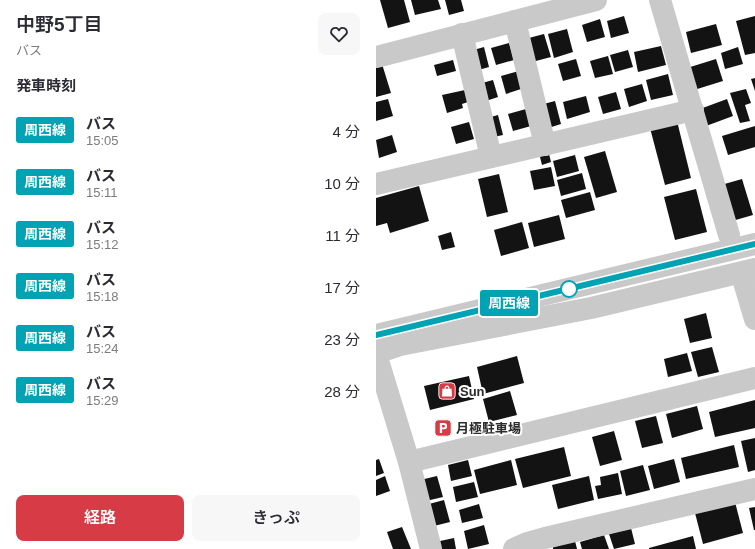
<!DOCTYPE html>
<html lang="ja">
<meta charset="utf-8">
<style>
body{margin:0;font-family:Helvetica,"Noto Sans JP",sans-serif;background:#f7f7f7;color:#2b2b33;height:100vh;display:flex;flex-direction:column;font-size:15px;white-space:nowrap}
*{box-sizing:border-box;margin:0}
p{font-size:13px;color:#7c7c81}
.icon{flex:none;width:22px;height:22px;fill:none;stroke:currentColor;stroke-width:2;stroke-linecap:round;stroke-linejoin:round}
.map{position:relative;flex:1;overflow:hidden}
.panel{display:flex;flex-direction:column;background:#fff;width:376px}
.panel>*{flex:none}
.badge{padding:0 8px;border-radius:3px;font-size:14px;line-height:26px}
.map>.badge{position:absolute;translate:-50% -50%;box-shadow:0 0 0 2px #fff}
h2{padding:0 16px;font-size:15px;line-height:36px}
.round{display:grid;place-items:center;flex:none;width:42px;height:42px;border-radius:8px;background:#f7f7f7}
.head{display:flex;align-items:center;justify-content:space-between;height:68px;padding:0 16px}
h1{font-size:19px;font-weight:600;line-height:30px}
.action{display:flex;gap:8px;margin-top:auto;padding:8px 16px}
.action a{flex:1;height:46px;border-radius:8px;background:#d63b46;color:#fff;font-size:16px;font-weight:600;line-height:46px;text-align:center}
.action a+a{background:#f7f7f7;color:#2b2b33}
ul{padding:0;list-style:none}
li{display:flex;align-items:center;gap:12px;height:52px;padding:0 16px}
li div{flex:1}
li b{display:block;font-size:15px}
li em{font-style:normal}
li .badge{min-width:44px;font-weight:700;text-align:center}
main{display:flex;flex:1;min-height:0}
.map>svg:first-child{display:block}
.building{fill:#131313}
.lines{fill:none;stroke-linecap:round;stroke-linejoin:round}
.minor{stroke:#c9c9c9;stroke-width:22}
.line-casing{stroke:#fff;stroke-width:9}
.line{stroke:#00a3b4;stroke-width:6}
.stop-dot{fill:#fff;stroke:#00a3b4;stroke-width:2}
.labels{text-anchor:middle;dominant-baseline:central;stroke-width:4;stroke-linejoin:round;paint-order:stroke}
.poi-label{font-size:13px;font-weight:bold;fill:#2c2c2c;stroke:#fff;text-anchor:start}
</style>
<main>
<section class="panel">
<div class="head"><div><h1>中野5丁目</h1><p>バス</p></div><a class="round"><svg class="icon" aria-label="heart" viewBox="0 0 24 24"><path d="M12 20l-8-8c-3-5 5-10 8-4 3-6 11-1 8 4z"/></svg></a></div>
<h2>発車時刻</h2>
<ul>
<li><span class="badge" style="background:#00a3b4;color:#fff">周西線</span><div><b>バス</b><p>15:05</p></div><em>4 分</em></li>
<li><span class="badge" style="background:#00a3b4;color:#fff">周西線</span><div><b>バス</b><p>15:11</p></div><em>10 分</em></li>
<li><span class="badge" style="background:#00a3b4;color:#fff">周西線</span><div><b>バス</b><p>15:12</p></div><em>11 分</em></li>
<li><span class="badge" style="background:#00a3b4;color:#fff">周西線</span><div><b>バス</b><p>15:18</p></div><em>17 分</em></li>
<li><span class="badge" style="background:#00a3b4;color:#fff">周西線</span><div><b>バス</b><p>15:24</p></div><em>23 分</em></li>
<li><span class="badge" style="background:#00a3b4;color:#fff">周西線</span><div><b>バス</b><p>15:29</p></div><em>28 分</em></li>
</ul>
<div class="action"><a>経路</a><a>きっぷ</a></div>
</section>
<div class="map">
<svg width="379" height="549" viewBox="0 0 379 549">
<rect width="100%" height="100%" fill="#fff"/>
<g class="building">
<path d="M4 0H28L34 22 12 28Z"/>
<path d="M35 0H62L65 9 39 15Z"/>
<path d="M69 0H85L88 11 73 15Z"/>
<path d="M248 16 253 33 235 38 231 21Z"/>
<path d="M379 16V53L369 55 360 21Z"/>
<path d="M224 19 229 37 211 42 206 25Z"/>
<path d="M340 24 346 45 315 53 310 32Z"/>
<path d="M191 29 197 52 178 58 172 34Z"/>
<path d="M168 34 175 57 156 62 149 39Z"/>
<path d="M133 43 138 60 120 65 115 48Z"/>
<path d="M285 46 290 65 262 72 258 52Z"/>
<path d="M108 47 113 67 99 71 94 51Z"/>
<path d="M362 47 367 64 349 69 345 53Z"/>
<path d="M252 50 257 67 239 72 234 55Z"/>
<path d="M232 56 237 74 219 78 214 61Z"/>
<path d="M200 59 205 76 187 81 182 64Z"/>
<path d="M340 59 347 81 318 90 311 68Z"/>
<path d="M77 60 80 71 61 76 58 65Z"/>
<path d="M6 64 15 93 0 97V66Z"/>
<path d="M143 71 148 88 130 94 125 76Z"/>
<path d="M292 74 297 95 275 100 270 80Z"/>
<path d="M379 78V91L375 79Z"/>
<path d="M117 80 122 97 104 103 99 85Z"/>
<path d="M266 84 271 101 253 107 248 89Z"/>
<path d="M370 89 375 103 369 105 374 121 364 123 354 93Z"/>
<path d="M89 90 92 102 86 104 87 108 71 113 66 95Z"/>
<path d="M240 92 245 109 227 114 222 97Z"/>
<path d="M210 96 214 112 191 119 187 102Z"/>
<path d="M12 99 17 116 0 121V102Z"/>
<path d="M351 99 357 116 330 126 324 109Z"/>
<path d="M179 101 185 124 166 130 160 106Z"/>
<path d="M150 109 155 126 137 131 132 114Z"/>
<path d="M122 115 127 135 113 138 108 119Z"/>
<path d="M301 121 315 178 289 185 274 128Z"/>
<path d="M93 122 98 139 80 144 75 127Z"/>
<path d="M379 126V147L352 155 346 136Z"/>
<path d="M16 135 21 152 3 158 0 140Z"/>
<path d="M172 150 175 162 166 165 163 153Z"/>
<path d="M229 151 241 192 220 198 208 157Z"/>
<path d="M199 155 203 171 181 177 177 161Z"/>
<path d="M175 167 179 186 158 190 154 171Z"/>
<path d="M206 173 210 189 185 196 181 180Z"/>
<path d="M123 174 132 212 111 217 102 179Z"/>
<path d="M366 179 377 215 356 221 345 185Z"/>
<path d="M43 186 53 221 14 233 11 223 0 226V198Z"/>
<path d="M320 189 331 232 299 240 288 197Z"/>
<path d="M214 192 219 210 190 218 185 200Z"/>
<path d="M183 215 189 239 158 247 152 223Z"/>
<path d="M146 222 153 248 125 256 118 230Z"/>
<path d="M75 232 79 247 66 250 62 236Z"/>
<path d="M330 313 336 338 314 343 308 319Z"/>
<path d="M336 347 343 372 322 377 315 352Z"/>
<path d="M311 353 316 371 292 377 288 359Z"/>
<path d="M141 356 148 383 107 394 101 367Z"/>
<path d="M93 376 98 399 54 410 48 386Z"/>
<path d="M134 391 141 415 113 422 107 399Z"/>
<path d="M379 400V428L339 437 333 412Z"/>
<path d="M321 406 327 429 296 438 290 414Z"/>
<path d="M280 416 287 443 266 448 259 421Z"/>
<path d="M238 431 246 460 224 466 216 437Z"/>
<path d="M379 438V470L372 472 365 441Z"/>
<path d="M358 445 363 467 310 479 305 458Z"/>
<path d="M188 447 195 476 147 488 139 459Z"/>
<path d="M3 459 8 473 0 476V460Z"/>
<path d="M298 459 304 482 278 489 272 466Z"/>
<path d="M92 460 96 476 75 481 72 465Z"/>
<path d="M135 460 141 485 104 494 98 470Z"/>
<path d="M267 465 274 490 250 496 244 471Z"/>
<path d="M242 473 246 494 222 499 219 486 225 485 224 477Z"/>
<path d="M9 476 14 491 0 496V480Z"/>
<path d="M61 476 67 497 50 501 44 480Z"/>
<path d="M213 476 218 500 182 509 176 485Z"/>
<path d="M98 482 102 497 80 502 77 487Z"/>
<path d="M68 500 74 522 58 526 53 504Z"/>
<path d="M359 502 367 533 327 544 319 513Z"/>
<path d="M103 504 107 518 86 523 83 510Z"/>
<path d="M379 507V530H378L373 508Z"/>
<path d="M108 525 113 544 92 549 88 531Z"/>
<path d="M26 527 35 549H17L11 532Z"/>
<path d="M255 528 259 544 238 549 233 534Z"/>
<path d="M228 535 233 549H206L204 542Z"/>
<path d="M317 536 320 549H273V548Z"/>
<path d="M78 538 80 549H65L64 541Z"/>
<path d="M199 541 201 549H177V547Z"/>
</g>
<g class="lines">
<g class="minor">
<path d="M284 0 353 235"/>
<path d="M139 21 169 145"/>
<path d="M86 34 115 157"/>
<path d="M0 57 220 0"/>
<path d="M0 184 317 110"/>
<path d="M368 282 379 319"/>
<path d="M0 335 379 244"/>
<path d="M0 353 24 345 215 308 379 269"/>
<path d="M0 354 33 462 55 549"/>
<path d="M33 462 379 378"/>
<path d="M138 549 151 543 169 538 379 489"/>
</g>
</g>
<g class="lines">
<defs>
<path id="line" d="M0 335 379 244"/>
</defs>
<use href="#line" class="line-casing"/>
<use href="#line" class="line"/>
</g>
<defs>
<symbol id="shop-square" viewBox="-11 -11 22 22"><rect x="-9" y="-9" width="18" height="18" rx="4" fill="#d63b46" stroke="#fff"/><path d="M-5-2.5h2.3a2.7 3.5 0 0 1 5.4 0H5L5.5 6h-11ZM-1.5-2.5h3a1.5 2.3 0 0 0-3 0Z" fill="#fff"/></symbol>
<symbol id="parking-square" viewBox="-11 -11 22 22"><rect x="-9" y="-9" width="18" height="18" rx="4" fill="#d63b46" stroke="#fff"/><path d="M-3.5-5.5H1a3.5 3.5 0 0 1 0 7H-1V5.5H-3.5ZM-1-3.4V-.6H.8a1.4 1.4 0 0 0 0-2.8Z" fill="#fff"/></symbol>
</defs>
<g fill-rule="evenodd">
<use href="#shop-square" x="61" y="381" width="20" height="20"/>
<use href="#parking-square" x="57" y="418" width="20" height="20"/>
</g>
<circle class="stop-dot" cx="193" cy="289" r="8"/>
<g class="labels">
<g class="poi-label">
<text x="84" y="391">Sun</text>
<text x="80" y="428">月極駐車場</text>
</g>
</g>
</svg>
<b class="badge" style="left:133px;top:303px;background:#00a3b4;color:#fff">周西線</b>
</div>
</main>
